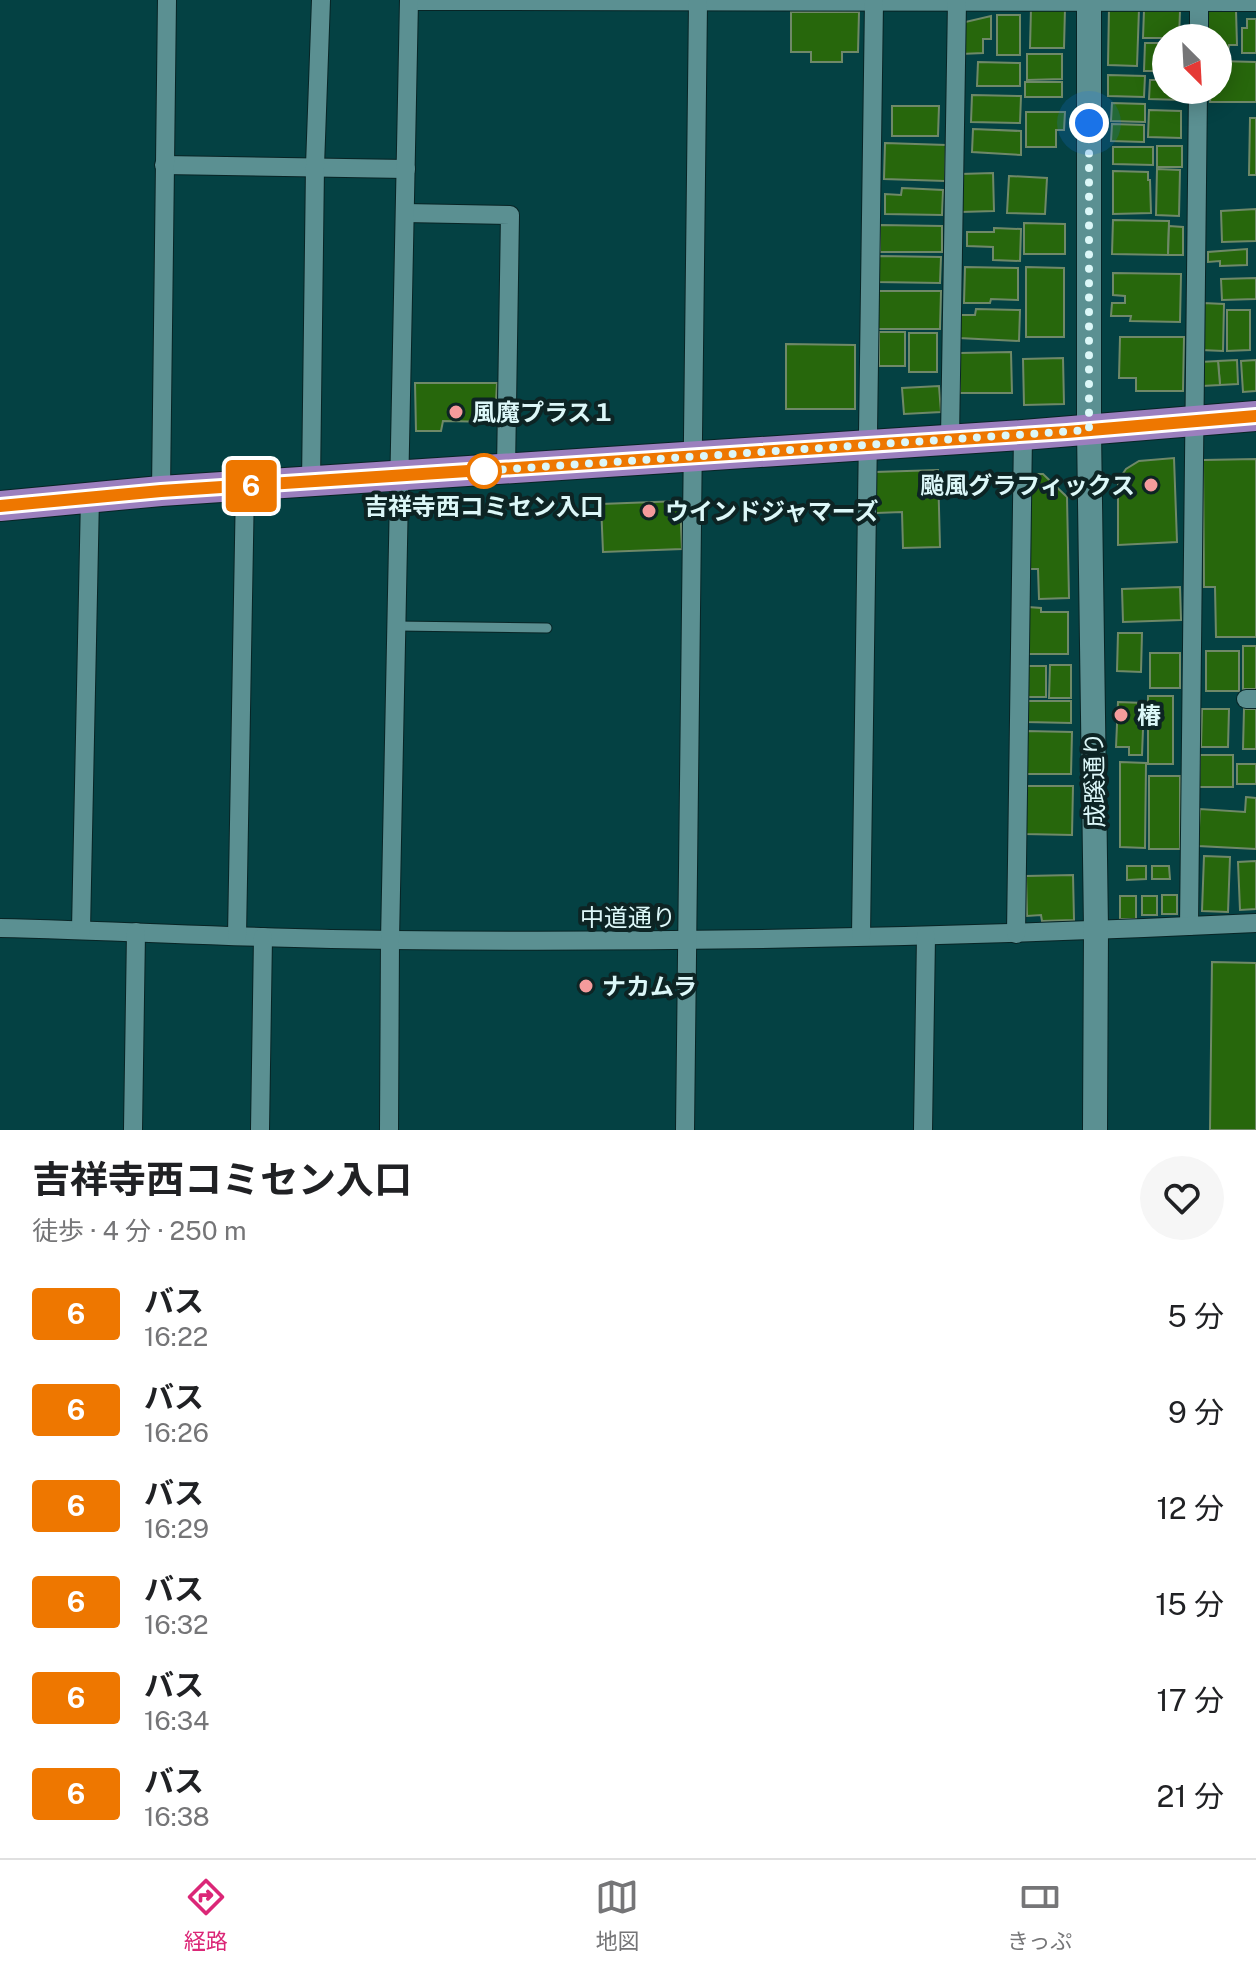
<!DOCTYPE html>
<html lang="ja">
<meta charset="utf-8">
<style>
body{margin:0;font-family:"Public Sans","Noto Sans JP",sans-serif;background:#f6f6f6;color:#202124;height:100vh;display:flex;flex-direction:column;font-size:30px;white-space:nowrap}
*{box-sizing:border-box;margin:0}
p{font-size:26px;color:#757577}
.icon{flex:none;width:44px;height:44px;fill:none;stroke:currentColor;stroke-width:2;stroke-linecap:round;stroke-linejoin:round}
.map{position:relative;height:1130px;overflow:hidden}
.panel{display:flex;flex-direction:column;background:#fff;flex:1}
.panel>*{flex:none}
.badge{padding:0 16px;border-radius:6px;font-size:28px;line-height:52px}
.needle{width:52px;rotate:156deg}
.tools{position:absolute;left:1152px;top:24px;display:grid;gap:16px}
.tools a{display:grid;place-items:center;width:80px;height:80px;border-radius:50%;background:#fff;box-shadow:0 4px 20px #0003;font-size:40px}
.you{position:absolute;width:40px;height:40px;margin:-20px;border:6px solid #fff;border-radius:50%;background:#1a73e8;box-shadow:0 0 0 12px #1a73e833}
.map>.badge{position:absolute;translate:-50% -50%;box-shadow:0 0 0 4px #fff}
.round{display:grid;place-items:center;flex:none;width:84px;height:84px;border-radius:42px;background:#f6f6f6}
.headline{display:flex;align-items:center;justify-content:space-between;height:136px;padding:0 32px}
h1{font-size:38px;font-weight:700;line-height:60px}
ul{padding:0;list-style:none}
li{display:flex;align-items:center;gap:24px;height:96px;padding:0 32px}
li div{flex:1}
li b{display:block;font-size:30px}
li em{font-style:normal}
li .badge{min-width:88px;font-weight:700;text-align:center}
.menu{display:flex;justify-content:space-around;align-items:center;height:112px;border-top:2px solid #e0e0e0;background:#fff;font-size:22px;color:#757577}
.menu a{display:grid;justify-items:center;gap:4px}
.menu .on{color:#db2777}
.map>svg:first-child{display:block}
.building{fill:#27670c;stroke:#6f8968;stroke-width:2}
.lines{fill:none;stroke-linecap:round;stroke-linejoin:round}
.service-casing{stroke:#082425;stroke-width:11}
.minor-casing{stroke:#082425;stroke-width:20}
.tertiary-casing{stroke:#082425;stroke-width:26}
.primary-casing{stroke:#082425;stroke-width:32}
.service{stroke:#5b9092;stroke-width:9}
.minor{stroke:#5b9092;stroke-width:18}
.tertiary{stroke:#5b9092;stroke-width:24}
.primary{stroke:#9b7fbe;stroke-width:30}
.line-casing{stroke:#fff;stroke-width:18}
.line{stroke:#e70;stroke-width:12}
.walk{stroke:#dcf7f8;stroke-width:8;stroke-dasharray:0 14.4}
.poi-dot{fill:#f59b9c;stroke:#0d2424;stroke-width:3}
.stop-dot{fill:#fff;stroke:#e70;stroke-width:4}
.labels{text-anchor:middle;dominant-baseline:central;stroke-width:8;stroke-linejoin:round;paint-order:stroke}
.poi-label{font-size:24px;font-weight:bold;fill:#dcf7f8;stroke:#0d2424;text-anchor:start}
.stop-label{font-size:24px;font-weight:bold;fill:#dcf7f8;stroke:#0d2424}
.street-label{font-size:24px;fill:#dcf7f8;stroke:#0d2424}
</style>
<div class="map">
<svg width="1256" height="1130" viewBox="0 0 1256 1130">
<rect width="100%" height="100%" fill="#044143"/>
<g class="building">
<path d="M1031 8H1065L1064 48H1030Z"/>
<path d="M1109 8 1139 9 1137 66 1108 65Z"/>
<path d="M1144 10 1180 11 1179 38H1143Z"/>
<path d="M1206 10H1236L1237 45H1229L1228 52H1218V38H1207Z"/>
<path d="M791 12H859L858 52H842V62H811V52H791Z"/>
<rect x="997" y="15" width="23" height="40"/>
<path d="M991 16V39H983V53L961 54V23Z"/>
<path d="M1247 19H1256V53H1242V28H1247Z"/>
<path d="M1145 43H1159V52H1166V71H1144Z"/>
<path d="M1027 54H1062V79L1027 80Z"/>
<path d="M1218 61 1256 62V102H1210L1211 90H1218Z"/>
<path d="M978 62 1020 63V86H977Z"/>
<path d="M1108 75 1145 76 1144 97 1108 96Z"/>
<path d="M1150 80H1166V90H1182V100L1149 99Z"/>
<rect x="1025" y="82" width="37" height="15"/>
<path d="M972 95 1021 96 1020 123 971 122Z"/>
<path d="M1112 103 1145 104V122L1111 121Z"/>
<path d="M892 106H939L938 136H892Z"/>
<path d="M1149 110 1181 111V138L1148 137Z"/>
<path d="M1026 112H1065L1064 130H1056V147H1026Z"/>
<path d="M1250 118H1256V175H1249Z"/>
<path d="M1112 124 1144 125V142L1111 141Z"/>
<path d="M973 129 1021 131V155L972 152Z"/>
<path d="M885 143 946 145 945 181 884 179Z"/>
<rect x="1157" y="146" width="25" height="21"/>
<path d="M1113 147H1153V165L1113 164Z"/>
<path d="M1157 169 1180 170 1179 216 1156 215Z"/>
<path d="M1113 171 1148 172V180H1150L1151 213 1113 214Z"/>
<path d="M993 173 994 211 961 212 960 174Z"/>
<path d="M1009 176 1047 178 1045 214 1007 213Z"/>
<path d="M902 188 943 190 942 215 885 214V194L901 195Z"/>
<path d="M1256 209V241L1222 242 1221 211Z"/>
<path d="M1113 220 1169 221 1168 255 1112 254Z"/>
<path d="M1024 223 1065 224V254H1024Z"/>
<path d="M880 225 942 226V252H880Z"/>
<path d="M1169 226 1183 227V255H1168Z"/>
<path d="M994 228 1021 229 1020 261 993 260V247L967 246V232H994Z"/>
<path d="M1247 249V265L1220 266V261L1208 262V252Z"/>
<path d="M878 256 941 257 940 283 877 282Z"/>
<path d="M965 267 1018 268V300L991 299 990 303H964Z"/>
<path d="M1026 267 1064 268V337H1026Z"/>
<path d="M1113 273 1181 274 1180 322 1130 321 1131 316H1111L1112 303H1125V296L1113 295Z"/>
<path d="M1256 278V299L1222 300 1221 279Z"/>
<path d="M877 291H941L940 329H877Z"/>
<path d="M1203 303 1224 304 1223 351 1201 350Z"/>
<path d="M976 309 1020 310 1019 341 959 338 960 315H975Z"/>
<path d="M1227 310H1250V350L1227 351Z"/>
<rect x="879" y="332" width="26" height="34"/>
<rect x="909" y="333" width="28" height="39"/>
<path d="M1120 337H1184L1183 391H1136V378H1119Z"/>
<path d="M786 344 855 345V409H786Z"/>
<path d="M1011 352 1012 393H960V353Z"/>
<path d="M1063 358 1064 404 1024 405 1023 359Z"/>
<path d="M1237 360 1238 384 1220 385 1218 361Z"/>
<path d="M1256 360V391L1243 392 1241 361Z"/>
<path d="M1218 361 1220 385 1202 386 1200 362Z"/>
<path d="M415 383H497L495 422 443 421 441 431H416Z"/>
<path d="M939 386 941 412 904 414 902 388Z"/>
<path d="M1174 458 1177 542 1118 545V481L1126 469 1139 461Z"/>
<path d="M1256 459V637H1216L1215 587H1204L1203 460Z"/>
<path d="M938 470 940 547 903 548 902 512 876 513 875 472Z"/>
<path d="M1026 474H1043L1067 497 1069 598 1039 599 1038 569H1028Z"/>
<path d="M680 501 682 549 603 552 601 504Z"/>
<path d="M1180 587 1181 620 1123 622 1122 589Z"/>
<path d="M1028 607 1041 608V612H1068V654H1027Z"/>
<path d="M1118 633H1142L1141 672 1117 671Z"/>
<rect x="1243" y="646" width="13" height="43"/>
<rect x="1206" y="651" width="33" height="40"/>
<rect x="1150" y="653" width="30" height="35"/>
<path d="M1050 665H1071V698H1049Z"/>
<rect x="1028" y="666" width="18" height="31"/>
<rect x="1148" y="696" width="25" height="68"/>
<path d="M1027 701H1071V723L1026 722Z"/>
<path d="M1118 702 1144 703 1142 755H1129V747H1116Z"/>
<path d="M1202 709H1229L1228 747H1201Z"/>
<path d="M1244 709H1256V749H1243Z"/>
<path d="M1026 731 1072 732 1071 774H1025Z"/>
<path d="M1200 755H1233V787H1199Z"/>
<path d="M1120 762 1146 763 1145 848 1120 847Z"/>
<rect x="1237" y="764" width="19" height="20"/>
<rect x="1149" y="776" width="31" height="73"/>
<path d="M1026 786H1073L1072 835 1025 834Z"/>
<path d="M1246 797 1256 798V849L1198 846 1200 809 1245 812Z"/>
<path d="M1204 856 1230 857 1228 912 1202 911Z"/>
<path d="M1256 861V909L1240 910 1238 862Z"/>
<path d="M1127 866H1146V879L1127 880Z"/>
<path d="M1152 866H1169L1170 879H1152Z"/>
<path d="M1073 875 1074 920 1042 921 1041 915 1027 916 1026 876Z"/>
<rect x="1162" y="895" width="15" height="19"/>
<rect x="1120" y="896" width="16" height="23"/>
<rect x="1142" y="896" width="15" height="19"/>
<path d="M1212 962 1256 963V1130H1210Z"/>
</g>
<g class="lines">
<defs>
<path id="service" d="M397 626 547 628"/>
<g id="minor">
<path d="M409 1 1256 2"/>
<path d="M1199 38V0"/>
<path d="M164 165 406 169"/>
<path d="M405 213 510 215 506 469"/>
<path d="M950 438 957 1"/>
<path d="M311 483 315 166 321 0"/>
<path d="M161 491 167 0"/>
<path d="M1246 699H1256"/>
<path d="M1189 926 1198 90"/>
<path d="M0 928C130 931 261 939 391 940 680 943 968 937 1256 923"/>
<path d="M81 930 90 497"/>
<path d="M1016 934 1023 435"/>
<path d="M237 936 245 486"/>
<path d="M861 936 874 2"/>
<path d="M133 1130 136 932"/>
<path d="M260 1130 263 937"/>
<path d="M389 1130 390 940 409 0"/>
<path d="M685 1130 698 3"/>
<path d="M923 1130 926 936"/>
</g>
<path id="tertiary" d="M1089 0V430L1096 929 1095 1130"/>
<path id="primary" d="M0 506 161 491 1023 435 1256 416"/>
</defs>
<use href="#service" class="service-casing"/>
<use href="#minor" class="minor-casing"/>
<use href="#tertiary" class="tertiary-casing"/>
<use href="#primary" class="primary-casing"/>
<use href="#service" class="service"/>
<use href="#minor" class="minor"/>
<use href="#tertiary" class="tertiary"/>
<use href="#primary" class="primary"/>
</g>
<g class="lines">
<defs>
<path id="line" d="M0 506 161 491 1067 432 1256 416"/>
</defs>
<use href="#line" class="line-casing"/>
<use href="#line" class="line"/>
<path class="walk" d="M484 471H479L1089 430V123"/>
</g>
<g class="poi-dot">
<circle cx="456" cy="412" r="8"/>
<circle cx="1151" cy="485" r="8"/>
<circle cx="649" cy="511" r="8"/>
<circle cx="1121" cy="715" r="8"/>
<circle cx="586" cy="986" r="8"/>
</g>
<circle class="stop-dot" cx="484" cy="471" r="16"/>
<g class="labels">
<g class="poi-label">
<text x="472" y="412">風魔プラス１</text>
<text x="1135" y="485" text-anchor="end">颱風グラフィックス</text>
<text x="665" y="511">ウインドジャマーズ</text>
<text x="1137" y="715">椿</text>
<text x="602" y="986">ナカムラ</text>
</g>
<g class="stop-label">
<text x="484" y="506">吉祥寺西コミセン入口</text>
</g>
<g class="street-label">
<text transform="translate(1094 780) rotate(-91)">成蹊通り</text>
<text x="628" y="917">中道通り</text>
</g>
</g>
</svg>
<div class="tools">
<a><svg class="needle" viewBox="-14 -14 28 28"><path d="M0-13l5 13h-10z" fill="#e53935"/><path d="M0 13l5-13h-10z" fill="#757577"/></svg></a>
</div>
<div class="you" style="left:1089px;top:123px"></div>
<b class="badge" style="left:251px;top:486px;background:#e70;color:#fff">6</b>
</div>
<section class="panel">
<div class="headline"><div><h1>吉祥寺西コミセン入口</h1><p>徒歩 · 4 分 · 250 m</p></div><a class="round"><svg class="icon" aria-label="heart" viewBox="0 0 24 24"><path d="M12 20l-8-8c-3-5 5-10 8-4 3-6 11-1 8 4z"/></svg></a></div>
<ul>
<li><span class="badge" style="background:#e70;color:#fff">6</span><div><b>バス</b><p>16:22</p></div><em>5 分</em></li>
<li><span class="badge" style="background:#e70;color:#fff">6</span><div><b>バス</b><p>16:26</p></div><em>9 分</em></li>
<li><span class="badge" style="background:#e70;color:#fff">6</span><div><b>バス</b><p>16:29</p></div><em>12 分</em></li>
<li><span class="badge" style="background:#e70;color:#fff">6</span><div><b>バス</b><p>16:32</p></div><em>15 分</em></li>
<li><span class="badge" style="background:#e70;color:#fff">6</span><div><b>バス</b><p>16:34</p></div><em>17 分</em></li>
<li><span class="badge" style="background:#e70;color:#fff">6</span><div><b>バス</b><p>16:38</p></div><em>21 分</em></li>
</ul>
</section>
<nav class="menu">
<a class="on"><svg class="icon" aria-label="directions" viewBox="0 0 24 24"><path d="M12 3l9 9-9 9-9-9zM9 14v-3h6M13 9l2 2-2 2"/></svg>経路</a>
<a><svg class="icon" aria-label="map" viewBox="0 0 24 24"><path d="M3 6l6-2 6 2 6-2v14l-6 2-6-2-6 2zM9 4v14M15 6v14"/></svg>地図</a>
<a><svg class="icon" aria-label="tickets" viewBox="0 0 24 24"><path d="M3 7h18v10H3zM15 7v10"/></svg>きっぷ</a>
</nav>
